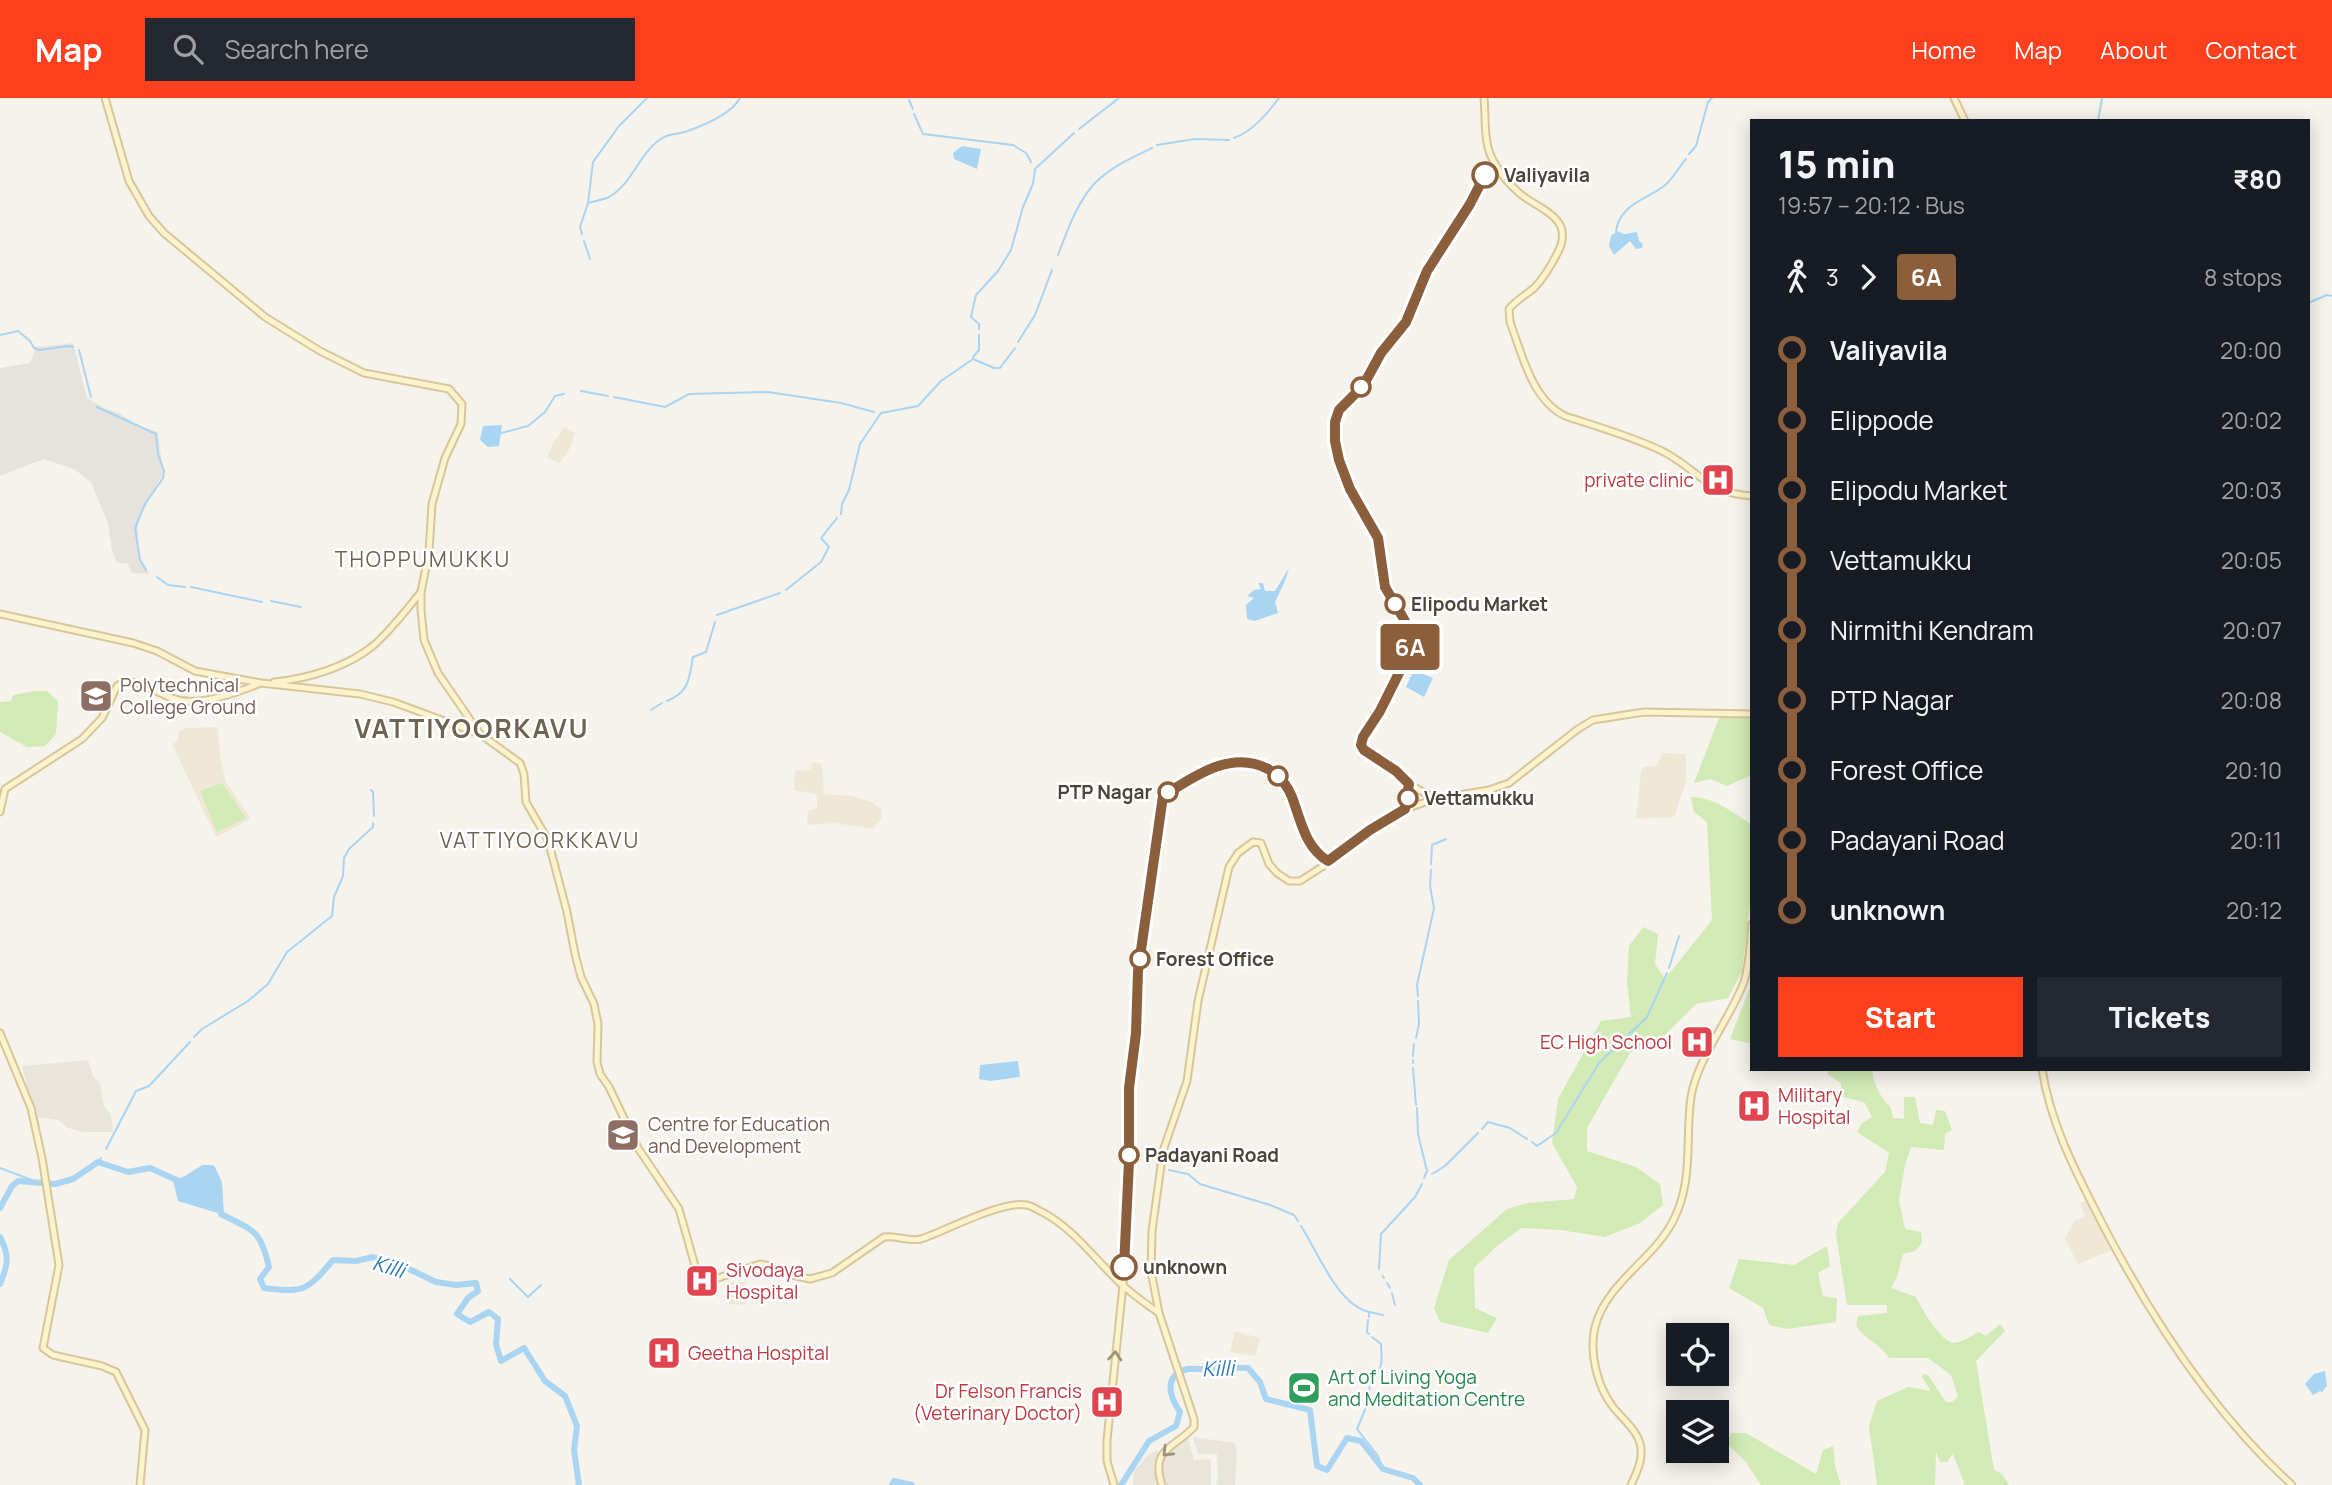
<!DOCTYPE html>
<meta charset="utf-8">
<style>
body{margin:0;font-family:Manrope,sans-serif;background:#242831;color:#f1f3f6;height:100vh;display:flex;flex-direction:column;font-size:26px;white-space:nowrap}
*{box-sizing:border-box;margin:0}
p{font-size:23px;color:#9ea1a6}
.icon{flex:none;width:38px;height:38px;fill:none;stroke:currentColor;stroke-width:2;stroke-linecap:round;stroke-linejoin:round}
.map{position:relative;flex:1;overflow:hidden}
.sheet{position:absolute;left:1750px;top:21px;width:560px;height:952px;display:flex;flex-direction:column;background:#171b24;border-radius:0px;box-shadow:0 4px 18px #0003}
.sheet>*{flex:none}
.badge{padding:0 14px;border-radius:5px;font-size:24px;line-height:46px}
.fabs{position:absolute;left:1666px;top:1225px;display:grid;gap:14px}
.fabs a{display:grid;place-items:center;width:63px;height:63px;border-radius:0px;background:#171b24;box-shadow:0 4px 18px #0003;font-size:35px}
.map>.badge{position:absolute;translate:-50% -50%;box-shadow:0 0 0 4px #fff}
.legs{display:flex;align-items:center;gap:10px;height:77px;padding:0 28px;font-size:23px}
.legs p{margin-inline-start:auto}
.overview{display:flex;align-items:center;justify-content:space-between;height:119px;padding:0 28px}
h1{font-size:38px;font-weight:800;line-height:52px}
.cta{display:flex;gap:14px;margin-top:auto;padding:14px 28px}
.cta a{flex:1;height:80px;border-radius:0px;background:#fc3f1d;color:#fff;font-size:28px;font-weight:800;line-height:80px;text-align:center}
.cta a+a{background:#242831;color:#f1f3f6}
ul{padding:0 28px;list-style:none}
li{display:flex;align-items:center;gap:24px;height:70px;font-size:26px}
li i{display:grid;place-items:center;width:10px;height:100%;margin:0 9px;background:currentColor}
li i::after{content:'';width:18px;height:18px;margin:-9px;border:5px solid;border-radius:50%;background:#171b24}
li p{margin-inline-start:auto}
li:first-child i{background:linear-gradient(#0000 50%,currentColor 0)}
li:last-child i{background:linear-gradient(currentColor 50%,#0000 0)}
header{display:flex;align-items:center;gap:42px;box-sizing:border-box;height:98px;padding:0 35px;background:#fc3f1d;color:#fff}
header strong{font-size:33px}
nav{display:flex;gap:38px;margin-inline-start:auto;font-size:24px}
.search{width:490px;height:63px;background:#242831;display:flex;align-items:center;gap:18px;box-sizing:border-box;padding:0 24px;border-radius:0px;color:#9ea1a6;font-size:26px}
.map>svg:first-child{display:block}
.residential{fill:#eae5da}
.industrial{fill:#e6e2dd}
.education{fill:#efe8d6}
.medical{fill:#f6e3e0}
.green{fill:#d2eab5}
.water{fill:#a9d4f2}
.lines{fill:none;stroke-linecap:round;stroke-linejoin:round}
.stream{stroke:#a9d4f2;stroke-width:2}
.river{stroke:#a9d4f2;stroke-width:6}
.secondary-casing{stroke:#d6c79b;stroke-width:9}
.secondary{stroke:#fff3cd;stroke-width:5}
.oneway{stroke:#9c937c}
.line-1-casing{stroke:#fff;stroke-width:16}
.line-1{stroke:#8b5e3c;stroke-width:10}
.stop-1-dot{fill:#fff;stroke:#8b5e3c;stroke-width:3.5}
.labels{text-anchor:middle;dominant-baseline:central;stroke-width:5;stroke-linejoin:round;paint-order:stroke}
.stop-label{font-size:19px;font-weight:bold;fill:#4b4439;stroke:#fff;text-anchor:start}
.health-label{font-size:19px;fill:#be3a42;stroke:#fff;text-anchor:end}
.education-label{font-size:19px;fill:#785e54;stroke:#fff;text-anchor:start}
.leisure-label{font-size:19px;fill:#27864d;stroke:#fff;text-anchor:start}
.neighbourhood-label{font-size:21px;letter-spacing:2px;fill:#6e6250;stroke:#fff}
.water-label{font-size:21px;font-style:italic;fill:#2e7ab2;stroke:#fff}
.district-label{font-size:26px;font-weight:bold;letter-spacing:2px;fill:#6e6250;stroke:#fff}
</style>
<header>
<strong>Map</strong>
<div class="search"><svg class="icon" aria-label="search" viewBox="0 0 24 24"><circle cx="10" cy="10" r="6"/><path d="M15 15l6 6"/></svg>Search here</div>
<nav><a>Home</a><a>Map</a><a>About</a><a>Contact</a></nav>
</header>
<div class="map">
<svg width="2332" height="1387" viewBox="0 0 2332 1387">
<rect width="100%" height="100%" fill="#f6f3ec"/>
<g class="residential">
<path d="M88 962 93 979 100 985 104 1008 111 1017 113 1034H83L68 1030 58 1022 35 1019 22 968Z"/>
<path d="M1187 1337 1194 1362 1211 1361V1387H1164L1159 1367 1163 1358Z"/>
<path d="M1193 1339 1235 1345 1237 1356 1235 1387H1216L1218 1380 1217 1356H1198Z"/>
<path d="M1156 1352 1160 1354 1154 1365 1158 1387H1133L1134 1373 1146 1359Z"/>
</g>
<path class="industrial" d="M73 245 87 300 104 310 121 316 138 328 158 334 163 375 138 423V447L141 460 149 476 132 475 127 465H117L112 453 108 425 91 384 74 371 44 361 0 378V270L30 265 36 249Z"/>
<g class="education">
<path d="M564 329 575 335 570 350 560 365 547 360 553 345Z"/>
<path d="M209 579 250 584 210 596Z"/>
<path d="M218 629 220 658 226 684 251 721 216 739 172 646 178 643V635L185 630Z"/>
<path d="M1663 655 1686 656V683L1674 719 1636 721 1641 673 1644 669 1656 668Z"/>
<path d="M812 665H822L824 696 852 698 871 704 881 711 882 721 872 731 835 725 807 727 808 713 817 710V699L816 696 794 692 795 672 811 673Z"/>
<path d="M2088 1102 2114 1151 2078 1166 2065 1141 2074 1123 2085 1119 2080 1105Z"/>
<path d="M730 1184H747L746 1207 729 1206Z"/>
<path d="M1235 1233 1260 1240 1255 1258 1230 1254Z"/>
</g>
<path class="medical" d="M1691 929 1712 942 1705 955 1694 952 1693 954 1681 947Z"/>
<g class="green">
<path d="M35 593H47L58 603 56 636 45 648 27 649 0 634V604L11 603 13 597Z"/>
<path d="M1734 617 1752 620V677L1727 688 1710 681 1694 685 1719 620Z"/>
<path d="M222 685 246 720 217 734 200 693Z"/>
<path d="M1691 699C1714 699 1734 715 1752 727V789L1742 873 1728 900 1696 906 1664 938 1630 955 1587 1030V1053L1636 1069 1660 1086 1663 1107 1640 1125 1605 1139 1560 1132 1522 1130 1498 1147 1474 1170 1475 1210 1497 1220 1488 1235 1440 1224 1434 1210 1449 1162 1507 1111 1528 1105 1574 1101 1577 1089 1552 1045 1558 1001 1601 923 1631 919 1627 884 1629 848 1643 829 1658 836 1655 866 1665 881 1712 822 1707 724 1694 714Z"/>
<path d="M1752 884V946L1730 941Z"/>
<path d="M1830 971H1873C1871 981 1882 1003 1890 1008L1893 1020 1904 1021V999H1915L1920 1025 1933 1027 1936 1012 1945 1013 1952 1032 1945 1036 1944 1052 1911 1049 1905 1067 1899 1102 1905 1131 1921 1134 1922 1145 1915 1153 1903 1156 1897 1179 1891 1190 1916 1199C1921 1210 1941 1244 1954 1245 1961 1245 1972 1237 1979 1234L1986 1238 2000 1226 2005 1233 1976 1263 1994 1372 2002 1376 2009 1387H1965L1953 1356 1947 1364H1940L1936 1354 1935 1387H1877L1869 1328 1877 1303 1908 1289 1931 1293 1922 1279V1276L1928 1277 1946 1304H1952L1958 1299 1951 1277 1928 1260H1889C1881 1246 1865 1242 1856 1228L1858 1218 1887 1215V1207H1847L1836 1136 1838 1125 1885 1074 1889 1055 1857 1034 1862 1025 1872 1019 1865 1005 1841 998V985L1827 976Z"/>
<path d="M1827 1148 1830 1168 1818 1175 1823 1198 1837 1200 1836 1224 1787 1231 1769 1227 1763 1210 1729 1190 1739 1161 1794 1167Z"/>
<path d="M1731 1335H1746L1816 1376 1823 1352 1833 1348 1835 1368 1841 1387H1761L1745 1363 1727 1346Z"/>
</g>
<g class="water">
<path d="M962 48 981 51 977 71 954 61 953 55Z"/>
<path d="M1617 133 1624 136 1637 134 1639 143 1643 146 1642 150 1636 151 1630 143 1614 157 1609 148 1611 138Z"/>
<path d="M502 327 499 348 488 349 480 342 483 328Z"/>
<path d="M1289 470 1285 483 1275 504 1278 515 1255 523 1247 521 1246 507 1254 500 1247 498 1254 492 1261 491 1258 485H1263L1265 493H1275Z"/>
<path d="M1414 572 1433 580 1424 599 1406 589Z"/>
<path d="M1018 963 1020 979 990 983 979 981 980 967Z"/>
<path d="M212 1070 219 1085 221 1116 178 1103 173 1082Z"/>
<path d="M2325 1273 2327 1288 2322 1294 2320 1293 2313 1297 2305 1286 2314 1276Z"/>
</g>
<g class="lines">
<g class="stream">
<path d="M909 2 913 11"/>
<path d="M914 16 923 36 1013 47 1026 55 1031 64"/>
<path d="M2098 23 2102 0"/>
<path d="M1079 31 1119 0"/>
<path d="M1234 40C1253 33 1267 16 1279 0"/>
<path d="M1157 47 1195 41 1229 42"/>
<path d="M1689 56 1696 48 1708 4 1712 0"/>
<path d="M588 105C594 103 603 102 609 99 634 85 639 53 664 39 670 36 678 36 685 34 702 28 731 17 740 0"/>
<path d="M1616 133C1620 106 1646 102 1664 88 1673 81 1679 69 1686 61"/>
<path d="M582 136 580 129 588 105 593 64 619 28 647 0"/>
<path d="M584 143 590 161"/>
<path d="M1058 157C1067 133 1078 102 1096 84 1111 69 1133 59 1152 50"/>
<path d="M2308 205 2327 197 2332 198"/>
<path d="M979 231V226L971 219 976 197 998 173 1011 152 1023 109 1033 86 1035 71 1074 35"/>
<path d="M0 237 18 233 30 243 34 250 39 252 69 248 73 249"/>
<path d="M1018 244 1035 217 1052 172"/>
<path d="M79 252 91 299"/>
<path d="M973 259 979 252V237"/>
<path d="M581 293 608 298"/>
<path d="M614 299 665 309 689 296 768 294 841 305 874 314"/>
<path d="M97 309 156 336 158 356 164 373 163 380 145 406 135 430 140 462 146 472"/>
<path d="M501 335 528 328 545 314 555 298 564 296"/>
<path d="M841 416 842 406 849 392 860 346 881 315 918 308 941 283 973 261 994 270H1000L1015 250"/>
<path d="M157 479 168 487 185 489"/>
<path d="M191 489 262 504"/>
<path d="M786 492 821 464 829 449 821 440 837 420"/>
<path d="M271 503 301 509"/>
<path d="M717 517 780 495"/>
<path d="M667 603C690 594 689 580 693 559L706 554 715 524"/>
<path d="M651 612 662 605"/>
<path d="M371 692 373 694 374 718"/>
<path d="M1431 766 1432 747 1446 741"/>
<path d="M1669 870 1679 838"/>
<path d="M1418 898 1417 887 1434 810 1430 788 1431 772"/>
<path d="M194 939 202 931 248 903 268 886 287 854 332 818 334 799 343 778 344 760 349 751 373 729V725"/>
<path d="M1416 940 1419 926 1418 903"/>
<path d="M1413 958 1414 946"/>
<path d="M1413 962V965"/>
<path d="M1413 970 1416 1007"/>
<path d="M1417 1010 1418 1036 1427 1073 1424 1080"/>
<path d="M1482 1031 1488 1024 1510 1030 1527 1041"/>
<path d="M1532 1044 1537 1048 1556 1035 1599 965 1647 919 1667 875"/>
<path d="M106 1051 136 993 149 988 190 944"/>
<path d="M98 1064 101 1060"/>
<path d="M0 1070 37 1084"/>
<path d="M1169 1072 1188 1076 1200 1086 1270 1107 1294 1117 1298 1123"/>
<path d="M1432 1076 1445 1068 1478 1035"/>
<path d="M1301 1128C1319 1156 1337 1206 1369 1214V1219"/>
<path d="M1379 1171 1381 1136 1415 1099 1422 1086"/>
<path d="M1383 1178 1384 1180"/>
<path d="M510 1181 528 1199 541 1187"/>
<path d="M1387 1185 1390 1190"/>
<path d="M1392 1195 1395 1207"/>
<path d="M1370 1214 1383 1217"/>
<path d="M1368 1222 1367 1234 1369 1236"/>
<path d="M1369 1296C1369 1281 1375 1282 1380 1270 1383 1263 1381 1254 1381 1246L1372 1239"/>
<path d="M1369 1302 1357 1331 1378 1358 1383 1371"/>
</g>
<g class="river">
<path d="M0 1110 12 1088 18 1083 55 1086 73 1081 98 1064 128 1074 150 1070 181 1084 203 1070H212L219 1085 221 1116C253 1133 260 1130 269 1169L260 1181 264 1190C304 1195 307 1193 333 1162L356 1163 373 1159 409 1171 436 1184 456 1187 476 1185 478 1193 468 1200 457 1216 470 1224 489 1214 498 1221 496 1246 501 1263 524 1250 545 1283 565 1298 577 1328 574 1352 579 1387"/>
<path d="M0 1139C10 1158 8 1167 0 1186"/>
<path d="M892 1387 894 1383 912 1387"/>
<path d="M1121 1387 1149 1343 1176 1328 1180 1314C1169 1298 1163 1277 1188 1271 1195 1270 1203 1272 1210 1271 1223 1270 1235 1269 1248 1270L1260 1284 1266 1301 1310 1312 1317 1368 1327 1372 1347 1340 1361 1343 1383 1371 1413 1380 1420 1387"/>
</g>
<defs>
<g id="secondary">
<path d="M105 0 129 83 149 118 164 135 265 219 320 253 364 275 449 291 462 306 461 326 445 360 432 406 429 454 421 494V512L424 542 438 575 480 636"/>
<path d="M1484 0C1486 20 1483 47 1494 64 1500 75 1509 86 1518 94 1536 111 1576 118 1558 154 1552 166 1544 180 1534 190 1526 197 1516 202 1509 211L1510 224C1522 256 1532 302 1565 318 1598 329 1631 338 1662 353 1699 372 1706 395 1752 398"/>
<path d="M1954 0 1965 23"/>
<path d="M0 516 133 545 157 553 195 573 261 585 360 596 393 604 480 636 520 665 524 676 526 704 548 742 567 814 575 856 581 879 594 906 598 926 597 964 600 976 609 989 638 1050 679 1111 697 1175 707 1182 715 1181 760 1166 771 1168 782 1175 810 1181 832 1175 884 1139C897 1137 908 1144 921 1141 945 1133 1003 1102 1027 1107 1032 1108 1038 1112 1042 1114 1071 1129 1090 1155 1113 1178 1126 1192 1143 1204 1159 1215"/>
<path d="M274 584C307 581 348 569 374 547 392 531 406 512 421 494"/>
<path d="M1409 686 1435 701"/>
<path d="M1405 711 1409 686"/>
<path d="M0 714 5 691 82 641 102 620 117 588 123 584C141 582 158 596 175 601 198 609 239 594 261 585"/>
<path d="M0 935 31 1010 42 1060 59 1167 43 1250 53 1257 102 1268 116 1274 145 1332 140 1387"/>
<path d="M2042 971C2051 1029 2078 1078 2104 1129 2152 1221 2215 1317 2292 1387"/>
<path d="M1114 1387 1107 1363V1342L1123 1187 1129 1063V990L1136 935 1138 873 1162 698"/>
<path d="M1162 1387C1150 1351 1173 1351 1194 1329V1321L1159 1215 1151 1173 1152 1133 1163 1053 1187 983 1198 903 1229 769 1238 755 1253 744 1261 745 1269 766 1277 775 1289 783H1300L1339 758 1370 732 1405 711 1435 701 1489 692 1509 685 1578 631 1593 622 1644 614 1752 616"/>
<path d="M1631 1387C1635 1378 1641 1367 1641 1357 1643 1336 1625 1324 1613 1309 1597 1288 1589 1255 1595 1229 1606 1185 1653 1162 1673 1123 1694 1083 1685 1041 1691 999 1697 961 1730 921 1744 884 1750 865 1750 845 1752 826"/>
</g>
</defs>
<use href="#secondary" class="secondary-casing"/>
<use href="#secondary" class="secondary"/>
</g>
<defs><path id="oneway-chevron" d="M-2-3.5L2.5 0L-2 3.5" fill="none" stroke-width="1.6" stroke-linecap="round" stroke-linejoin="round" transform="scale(1.75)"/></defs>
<g class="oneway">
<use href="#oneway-chevron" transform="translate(1115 1258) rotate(-86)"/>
<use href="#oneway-chevron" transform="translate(1167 1354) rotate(135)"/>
</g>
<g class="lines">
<defs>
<path id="line-1" d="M1124 1169 1129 1063V990L1136 935 1138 873 1163 698C1193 679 1231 651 1268 671 1280 678 1287 686 1292 699 1301 723 1305 749 1328 763L1370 732 1405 711 1409 686 1396 673 1364 652 1361 647 1363 639 1380 613 1407 559 1410 545 1405 523 1385 489 1378 440 1350 391 1339 362 1335 343V324L1339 312 1363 288 1381 255 1406 224 1427 173 1470 106 1485 77"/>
</defs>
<use href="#line-1" class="line-1-casing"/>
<use href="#line-1" class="line-1"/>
</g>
<defs>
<symbol id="hospital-square" viewBox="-11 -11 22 22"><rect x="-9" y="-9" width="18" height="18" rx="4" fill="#e0444e" stroke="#fff"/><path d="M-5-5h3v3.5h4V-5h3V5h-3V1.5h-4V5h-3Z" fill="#fff"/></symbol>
<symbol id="university-square" viewBox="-11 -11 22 22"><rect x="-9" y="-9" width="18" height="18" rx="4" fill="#8d6e63" stroke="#fff"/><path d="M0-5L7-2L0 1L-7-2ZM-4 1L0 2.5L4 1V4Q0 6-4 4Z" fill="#fff"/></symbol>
<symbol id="stadium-square" viewBox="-11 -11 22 22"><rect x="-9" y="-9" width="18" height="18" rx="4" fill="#2e9e5b" stroke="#fff"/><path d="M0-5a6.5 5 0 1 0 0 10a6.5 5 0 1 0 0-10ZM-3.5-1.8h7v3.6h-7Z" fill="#fff"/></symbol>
</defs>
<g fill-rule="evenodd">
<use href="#hospital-square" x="1699" y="363" width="38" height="38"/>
<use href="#university-square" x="77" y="579" width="38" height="38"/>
<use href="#hospital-square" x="1678" y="925" width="38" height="38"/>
<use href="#hospital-square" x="1735" y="989" width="38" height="38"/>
<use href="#university-square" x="604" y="1018" width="38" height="38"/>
<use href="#hospital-square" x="683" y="1164" width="38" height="38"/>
<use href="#hospital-square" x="645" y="1236" width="38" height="38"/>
<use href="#stadium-square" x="1285" y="1271" width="38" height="38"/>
<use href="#hospital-square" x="1088" y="1285" width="38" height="38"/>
</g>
<g class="stop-1-dot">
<circle cx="1485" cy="77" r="12"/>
<circle cx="1361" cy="289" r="9"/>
<circle cx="1395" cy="506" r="9"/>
<circle cx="1278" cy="678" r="9"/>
<circle cx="1168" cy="694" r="9"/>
<circle cx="1408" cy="700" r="9"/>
<circle cx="1140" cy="861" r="9"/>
<circle cx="1129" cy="1057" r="9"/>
<circle cx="1124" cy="1169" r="12"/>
</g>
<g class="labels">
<g class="stop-label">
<text x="1504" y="77">Valiyavila</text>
<text x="1411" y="506">Elipodu Market</text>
<text x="1152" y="694" text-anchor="end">PTP Nagar</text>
<text x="1424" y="700">Vettamukku</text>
<text x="1156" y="861">Forest Office</text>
<text x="1145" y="1057">Padayani Road</text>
<text x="1143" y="1169">unknown</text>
</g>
<g class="health-label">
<text x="1694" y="382">private clinic</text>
<text x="1672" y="944">EC High School</text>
<text x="1778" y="997" text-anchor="start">Military<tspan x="1778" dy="22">Hospital</tspan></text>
<text x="726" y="1172" text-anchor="start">Sivodaya<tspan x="726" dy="22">Hospital</tspan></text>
<text x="688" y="1255" text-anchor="start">Geetha Hospital</text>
<text x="1082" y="1293">Dr Felson Francis<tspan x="1082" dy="22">(Veterinary Doctor)</tspan></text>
</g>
<g class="education-label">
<text x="120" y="587">Polytechnical<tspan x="120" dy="22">College Ground</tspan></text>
<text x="648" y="1026">Centre for Education<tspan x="648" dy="22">and Development</tspan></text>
</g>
<g class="leisure-label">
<text x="1328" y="1279">Art of Living Yoga<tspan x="1328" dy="22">and Meditation Centre</tspan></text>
</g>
<g class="neighbourhood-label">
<text x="423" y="461">THOPPUMUKKU</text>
<text x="540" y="742">VATTIYOORKKAVU</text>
</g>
<g class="water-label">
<text transform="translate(389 1168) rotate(17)">Killi</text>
<text transform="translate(1218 1270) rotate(-2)">Killi</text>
</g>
<g class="district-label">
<text x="472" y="630">VATTIYOORKAVU</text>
</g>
</g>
</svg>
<div class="fabs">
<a><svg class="icon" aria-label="locate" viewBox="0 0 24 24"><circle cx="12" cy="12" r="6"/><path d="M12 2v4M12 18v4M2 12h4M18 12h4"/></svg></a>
<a><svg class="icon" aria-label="layers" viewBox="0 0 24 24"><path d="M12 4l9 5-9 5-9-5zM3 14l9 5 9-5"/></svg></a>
</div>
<b class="badge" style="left:1410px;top:549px;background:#8b5e3c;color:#fff">6A</b>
<section class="sheet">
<div class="overview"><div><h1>15 min</h1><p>19:57 – 20:12 · Bus</p></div><b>₹80</b></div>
<div class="legs"><svg class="icon" aria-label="walk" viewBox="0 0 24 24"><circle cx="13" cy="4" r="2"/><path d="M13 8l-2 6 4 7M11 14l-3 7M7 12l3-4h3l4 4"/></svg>3<svg class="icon" aria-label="forward" viewBox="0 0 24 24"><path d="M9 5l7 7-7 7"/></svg><b class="badge" style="background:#8b5e3c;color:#fff">6A</b><p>8 stops</p></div>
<ul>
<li><i style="color:#8b5e3c"></i><b>Valiyavila</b><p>20:00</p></li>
<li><i style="color:#8b5e3c"></i><span>Elippode</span><p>20:02</p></li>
<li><i style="color:#8b5e3c"></i><span>Elipodu Market</span><p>20:03</p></li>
<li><i style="color:#8b5e3c"></i><span>Vettamukku</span><p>20:05</p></li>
<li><i style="color:#8b5e3c"></i><span>Nirmithi Kendram</span><p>20:07</p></li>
<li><i style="color:#8b5e3c"></i><span>PTP Nagar</span><p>20:08</p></li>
<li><i style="color:#8b5e3c"></i><span>Forest Office</span><p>20:10</p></li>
<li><i style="color:#8b5e3c"></i><span>Padayani Road</span><p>20:11</p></li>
<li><i style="color:#8b5e3c"></i><b>unknown</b><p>20:12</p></li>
</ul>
<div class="cta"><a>Start</a><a>Tickets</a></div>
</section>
</div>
